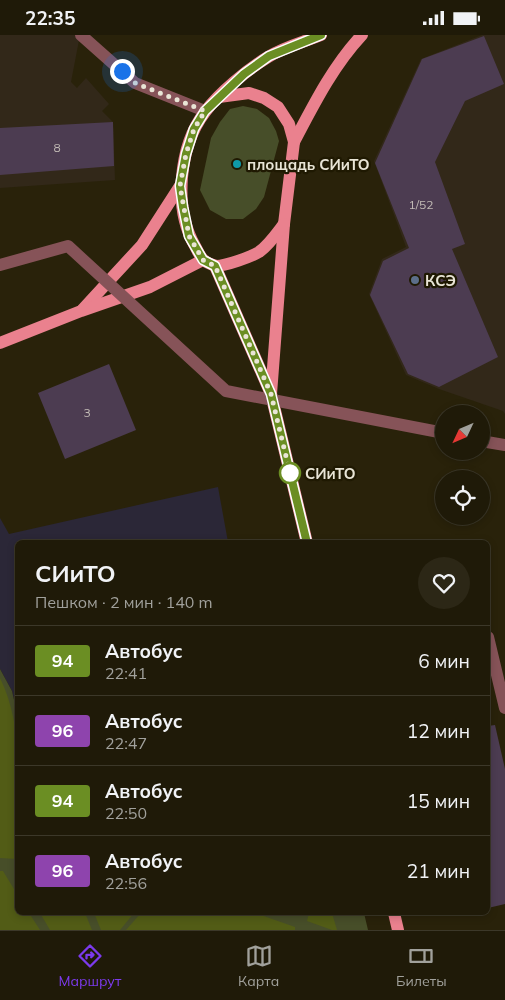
<!DOCTYPE html>
<html lang="ru">
<meta charset="utf-8">
<style>
body{margin:0;font-family:Mulish,sans-serif;background:#2c2716;color:#f1f3f6;height:100vh;display:flex;flex-direction:column;font-size:19px;white-space:nowrap}
*{box-sizing:border-box;margin:0}
p{font-size:16px;color:#a1a19c}
.icon{flex:none;width:28px;height:28px;fill:none;stroke:currentColor;stroke-width:2;stroke-linecap:round;stroke-linejoin:round}
.map{position:relative;flex:1;overflow:hidden}
.drawer{position:absolute;left:15px;top:505px;width:475px;height:375px;display:flex;flex-direction:column;background:#1f1a08;border-radius:8px;box-shadow:0 2px 8px #0003,0 0 0 1px #3c3829}
.drawer>*{flex:none}
.badge{padding:0 10px;border-radius:4px;font-size:18px;line-height:32px}
.needle{width:32px;rotate:226deg}
.tools{position:absolute;left:435px;top:370px;display:grid;gap:10px}
.tools a{display:grid;place-items:center;width:55px;height:55px;border-radius:50%;background:#1f1a08;box-shadow:0 2px 8px #0003,0 0 0 1px #3c3829;font-size:25px}
.you{position:absolute;width:25px;height:25px;margin:-12px;border:4px solid #fff;border-radius:50%;background:#1a73e8;box-shadow:0 0 0 8px #1a73e833}
.map>.badge{position:absolute;translate:-50% -50%;box-shadow:0 0 0 2px #fff}
.round{display:grid;place-items:center;flex:none;width:52px;height:52px;border-radius:26px;background:#2c2716}
.overview{display:flex;align-items:center;justify-content:space-between;height:85px;padding:0 20px}
h1{font-size:24px;font-weight:700;line-height:38px}
ul{padding:0;list-style:none}
li{display:flex;align-items:center;gap:15px;height:70px;padding:0 20px;border-top:1px solid #3c3829}
li div{flex:1}
li b{display:block;font-size:19px}
li em{font-style:normal}
li .badge{min-width:55px;font-weight:700;text-align:center}
.status{display:flex;justify-content:space-between;align-items:center;height:35px;padding:0 25px;background:#1f1a08;direction:ltr}
.status svg{height:14px;fill:currentColor}
.tabs{display:flex;justify-content:space-around;align-items:center;height:70px;border-top:1px solid #3c3829;background:#1f1a08;font-size:14px;color:#a1a19c}
.tabs a{display:grid;justify-items:center;gap:2px}
.tabs .on{color:#7c3aed}
.map>svg:first-child{display:block}
.industrial{fill:#322819}
.education{fill:#2b2737}
.green{fill:#474e29}
.forest{fill:#525c16}
.building{fill:#4c3c51}
.lines{fill:none;stroke-linecap:round;stroke-linejoin:round}
.minor{stroke:#865358;stroke-width:12}
.major{stroke:#ea818e;stroke-width:12}
.minor-bridge{stroke:#865358;stroke-width:12}
.line-casing{stroke:#fff;stroke-width:11}
.line{stroke:#6b8e23;stroke-width:8}
.walk{stroke:#e9e5d6;stroke-width:5;stroke-dasharray:0 9}
.culture-dot{fill:#0f9aa8;stroke:#1f1902;stroke-width:2}
.service-dot{fill:#5c6f8a;stroke:#1f1902;stroke-width:2}
.stop-dot{fill:#fff;stroke:#6b8e23;stroke-width:2.5}
.labels{text-anchor:middle;dominant-baseline:central;stroke-width:4.5;stroke-linejoin:round;paint-order:stroke}
.number-label{font-size:12px;fill:#c2bbb5}
.poi-label{font-size:15px;font-weight:bold;fill:#e9e5d6;stroke:#1f1902;text-anchor:start}
.stop-label{font-size:15px;font-weight:bold;fill:#e9e5d6;stroke:#1f1902;text-anchor:start}
</style>
<div class="status"><b>22:35</b><svg viewBox="0 0 49 12"><path d="M0 12V9h3v3zM5 12V6h3v6zM10 12V3h3v9zM15 12V0h3v12zM26 1h20v11H26zM47 4h2v5h-2z"/></svg></div>
<div class="map">
<svg width="505" height="895" viewBox="0 0 505 895">
<rect width="100%" height="100%" fill="#29220a"/>
<g class="industrial">
<path d="M0 0H80L71 47 77 53 86 43 109 69 102 76 113 87 115 145 0 153Z"/>
<path d="M482 0H505V379L503 376 439 354 406 340 369 259 382 224 406 212 374 126 421 24Z"/>
</g>
<path class="education" d="M218 452 228 507 18 508 17 678 12 656 0 634V483L9 499Z"/>
<g class="green">
<path d="M243 71 257 74 269 83 276 96 279 106 264 162 256 174 243 184H226L210 175 200 155 211 103 220 87 230 74Z"/>
<path d="M0 634 12 656 17 678 18 878H364L368 895H0Z"/>
</g>
<g class="forest">
<path d="M0 643C26 695 18 767 17 824L0 823Z"/>
<path d="M0 836H3L17 859 18 878H29L40 895H0Z"/>
<path d="M40 878H85L92 895H50Z"/>
<path d="M94 878H134L120 895H101Z"/>
<path d="M141 878H255L295 892V895H126Z"/>
<path d="M309 878H332L337 895H332L307 886Z"/>
</g>
<g class="building">
<path d="M484 1 504 49 465 66 435 127 465 209 452 214 498 322 439 352 408 339 370 260 383 226 409 213 375 128 422 24Z"/>
<path d="M113 87 114 131 0 140V93Z"/>
<path d="M109 329 136 395 65 424 38 358Z"/>
<path d="M495 690 505 734V869L488 873V691Z"/>
</g>
<g class="lines">
<g class="minor">
<path d="M81 0 135 48 205 76"/>
<path d="M481 406 505 410"/>
<path d="M488 602 505 673"/>
</g>
<g class="major">
<path d="M219 62 249 58 264 63 278 72 289 89 294 107 284 189 271 359"/>
<path d="M294 107C314 69 333 31 362 0"/>
<path d="M284 189C277 198 269 210 259 217 251 222 225 231 216 231 213 230 207 228 205 226 200 223 198 216 195 211 173 173 179 111 205 77 219 58 248 34 268 22 284 12 304 7 321 0"/>
<path d="M215 231 271 359 307 508"/>
<path d="M83 274 142 210 180 151"/>
<path d="M0 308 81 276 150 252 203 225"/>
<path d="M394 878 398 895"/>
</g>
<path class="minor-bridge" d="M0 230 68 211 226 356 444 398"/>
</g>
<g class="lines">
<defs>
<path id="line" d="M307 508 271 359 215 231 203 225 189 201 183 172 180 151 186 119 194 94 205 76 244 39 269 21 321 0"/>
</defs>
<use href="#line" class="line-casing"/>
<use href="#line" class="line"/>
<path class="walk" d="M122 36 135 48 205 76 194 94 186 119 180 151 189 201 203 225 215 231 271 359 290 438"/>
</g>
<circle class="culture-dot" cx="237" cy="129" r="5"/>
<circle class="service-dot" cx="415" cy="245" r="5"/>
<circle class="stop-dot" cx="290" cy="438" r="10"/>
<g class="labels">
<g class="number-label">
<text x="57" y="112">8</text>
<text x="421" y="169">1/52</text>
<text x="87" y="377">3</text>
</g>
<g class="poi-label">
<text x="247" y="129">площадь СИиТО</text>
<text x="425" y="245">КСЭ</text>
</g>
<g class="stop-label">
<text x="305" y="438">СИиТО</text>
</g>
</g>
</svg>
<div class="tools">
<a><svg class="needle" viewBox="-14 -14 28 28"><path d="M0-13l5 13h-10z" fill="#e53935"/><path d="M0 13l5-13h-10z" fill="#a1a19c"/></svg></a>
<a><svg class="icon" aria-label="locate" viewBox="0 0 24 24"><circle cx="12" cy="12" r="6"/><path d="M12 2v4M12 18v4M2 12h4M18 12h4"/></svg></a>
</div>
<div class="you" style="left:122px;top:36px"></div>
<section class="drawer">
<div class="overview"><div><h1>СИиТО</h1><p>Пешком · 2 мин · 140 m</p></div><a class="round"><svg class="icon" aria-label="heart" viewBox="0 0 24 24"><path d="M12 20l-8-8c-3-5 5-10 8-4 3-6 11-1 8 4z"/></svg></a></div>
<ul>
<li><span class="badge" style="background:#6b8e23;color:#fff">94</span><div><b>Автобус</b><p>22:41</p></div><em>6 мин</em></li>
<li><span class="badge" style="background:#8e44ad;color:#fff">96</span><div><b>Автобус</b><p>22:47</p></div><em>12 мин</em></li>
<li><span class="badge" style="background:#6b8e23;color:#fff">94</span><div><b>Автобус</b><p>22:50</p></div><em>15 мин</em></li>
<li><span class="badge" style="background:#8e44ad;color:#fff">96</span><div><b>Автобус</b><p>22:56</p></div><em>21 мин</em></li>
</ul>
</section>
</div>
<nav class="tabs">
<a class="on"><svg class="icon" aria-label="directions" viewBox="0 0 24 24"><path d="M12 3l9 9-9 9-9-9zM9 14v-3h6M13 9l2 2-2 2"/></svg>Маршрут</a>
<a><svg class="icon" aria-label="map" viewBox="0 0 24 24"><path d="M3 6l6-2 6 2 6-2v14l-6 2-6-2-6 2zM9 4v14M15 6v14"/></svg>Карта</a>
<a><svg class="icon" aria-label="tickets" viewBox="0 0 24 24"><path d="M3 7h18v10H3zM15 7v10"/></svg>Билеты</a>
</nav>
